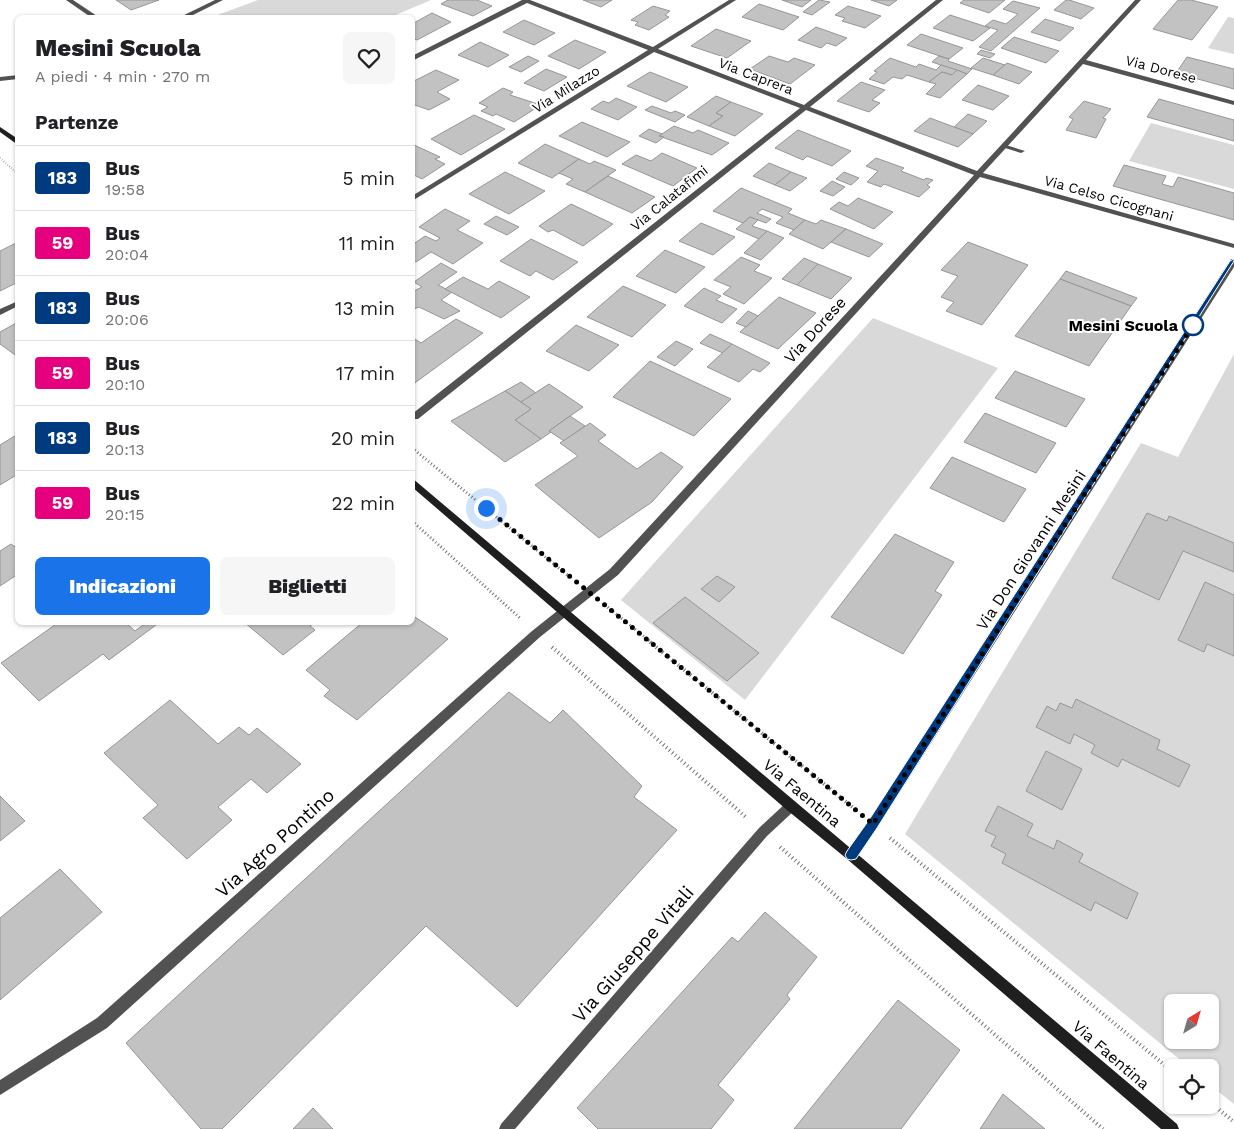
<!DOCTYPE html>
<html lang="it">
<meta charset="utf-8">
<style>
body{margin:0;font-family:"Work Sans",sans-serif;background:#f6f6f6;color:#202124;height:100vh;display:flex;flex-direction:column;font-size:19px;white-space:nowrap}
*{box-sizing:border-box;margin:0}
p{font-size:16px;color:#757577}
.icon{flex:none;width:28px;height:28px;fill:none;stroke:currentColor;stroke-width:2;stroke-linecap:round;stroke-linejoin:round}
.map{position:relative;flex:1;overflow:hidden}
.panel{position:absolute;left:15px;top:15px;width:400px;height:610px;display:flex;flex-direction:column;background:#fff;border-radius:8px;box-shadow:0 1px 4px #0004}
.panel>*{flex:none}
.badge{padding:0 10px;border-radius:4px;font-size:18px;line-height:32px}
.needle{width:32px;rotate:37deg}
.buttons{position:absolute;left:1164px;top:994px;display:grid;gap:10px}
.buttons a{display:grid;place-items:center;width:55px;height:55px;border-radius:8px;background:#fff;box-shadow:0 1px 4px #0004;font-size:25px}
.you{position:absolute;width:25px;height:25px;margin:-12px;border:4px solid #fff;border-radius:50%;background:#1a73e8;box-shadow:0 0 0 8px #1a73e833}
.map>.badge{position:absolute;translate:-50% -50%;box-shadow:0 0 0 2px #fff}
h2{padding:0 20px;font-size:19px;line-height:45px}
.round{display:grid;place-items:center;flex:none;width:52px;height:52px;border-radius:8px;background:#f6f6f6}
.head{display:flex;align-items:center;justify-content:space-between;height:85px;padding:0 20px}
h1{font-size:24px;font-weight:800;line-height:38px}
.primary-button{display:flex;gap:10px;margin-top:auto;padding:10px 20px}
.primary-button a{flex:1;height:58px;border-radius:8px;background:#1a73e8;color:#fff;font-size:20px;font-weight:800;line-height:58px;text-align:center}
.primary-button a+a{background:#f6f6f6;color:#202124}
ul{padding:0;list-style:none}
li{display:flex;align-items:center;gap:15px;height:65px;padding:0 20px;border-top:1px solid #e0e0e0}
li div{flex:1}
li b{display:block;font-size:19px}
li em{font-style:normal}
li .badge{min-width:55px;font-weight:700;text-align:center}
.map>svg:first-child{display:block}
.green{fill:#d9d9d9;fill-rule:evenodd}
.building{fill:#c2c2c2;stroke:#969696}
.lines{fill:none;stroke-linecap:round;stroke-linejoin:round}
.path-far2{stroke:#747474;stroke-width:2;stroke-dasharray:0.5 2;stroke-linecap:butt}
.path-far1{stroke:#747474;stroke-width:3;stroke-dasharray:1 2.5;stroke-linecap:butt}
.path{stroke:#747474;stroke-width:4;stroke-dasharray:1 3;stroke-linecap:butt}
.lane{fill:#525252;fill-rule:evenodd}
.street{fill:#525252;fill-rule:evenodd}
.secondary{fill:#1f1f1f;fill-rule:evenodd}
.line{fill:#003b80;stroke:#fff}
.walk{stroke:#000;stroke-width:5;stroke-dasharray:0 9}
.stop-dot{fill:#fff;stroke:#003b80;stroke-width:2.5}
.labels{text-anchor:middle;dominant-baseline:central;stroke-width:4;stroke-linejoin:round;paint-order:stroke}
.far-street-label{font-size:14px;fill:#000;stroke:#fff}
.stop-label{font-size:16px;font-weight:bold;fill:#000;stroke:#fff;text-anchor:end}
.street-label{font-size:16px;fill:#000;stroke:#fff}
.near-street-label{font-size:19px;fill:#000;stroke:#fff}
</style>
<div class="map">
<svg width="1234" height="1129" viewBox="0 0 1234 1129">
<rect width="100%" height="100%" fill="#fff"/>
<g class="green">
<path d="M258 0H431L391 17H212Z"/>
<path d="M1228 17 1234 18V54L1208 48Z"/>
<path d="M1151 123 1234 145V189L1129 161Z"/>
<path d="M873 318 998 368 745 700 621 600Z"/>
<path d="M1234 354V1104L1210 1085V1068L1189 1067 905 834 1141 443 1178 457ZM1172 1002H1210V1040H1172Z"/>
</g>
<g class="building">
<path d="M116 0H159L131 10Z"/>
<path d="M448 0H477L492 6 473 16 441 4Z"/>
<path d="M583 0H612L601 7Z"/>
<path d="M782 0H811L802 7Z"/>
<path d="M819 0 830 2 812 15 803 12Z"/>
<path d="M871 0H897L889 6Z"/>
<path d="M964 0H1005L989 13 960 3Z"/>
<path d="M1066 0H1069L1094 8 1081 19 1054 10Z"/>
<path d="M1178 0H1191L1218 7 1192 40 1153 29Z"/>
<path d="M1013 1 1040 8 991 51 979 47 998 30 985 26 993 20 1006 24 1018 14 1003 9Z"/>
<path d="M759 4 799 17 783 30 742 17Z"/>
<path d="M653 6 670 11 665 15 669 17 649 30 635 25 638 22 631 20Z"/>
<path d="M848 6 881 16 865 28 842 21 845 18 835 15Z"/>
<path d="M432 13 451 22 417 40 412 38V24Z"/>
<path d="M950 15 990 28 973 41 933 28Z"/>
<path d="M1045 19 1074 28 1060 41 1031 32Z"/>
<path d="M524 20 555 33 534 45 503 32Z"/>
<path d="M816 27 847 38 836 46 827 43 821 48 798 40Z"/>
<path d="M716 29 751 41 727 58 691 46Z"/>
<path d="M921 34 963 48 949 59 907 45Z"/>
<path d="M1014 37 1059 51 1046 63 1001 48Z"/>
<path d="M575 40 606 52 579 69 548 56Z"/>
<path d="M480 42 509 55 488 67 458 55Z"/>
<path d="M981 50 995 54 990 58 977 54Z"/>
<path d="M528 56 539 61 521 72 509 67Z"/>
<path d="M769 56 788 62 794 58 815 65 790 84 750 69Z"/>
<path d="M939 56 949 59 948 61 972 69 967 74 932 62Z"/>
<path d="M1187 57 1234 69V89L1176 73Z"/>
<path d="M890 58 916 67 919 64 936 70 941 65 957 70 952 75 942 72 929 82 907 75 902 79 893 77 884 84 869 79 877 72 874 71Z"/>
<path d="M983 58 1005 65 993 75 971 68Z"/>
<path d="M1007 63 1032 72 1019 84 993 75Z"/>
<path d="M546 69 567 77 544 91 524 83Z"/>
<path d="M436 70 459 80 437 92 450 99 429 110 412 104V82Z"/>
<path d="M957 70 967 74 940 98 926 94 936 84 929 82 942 72 952 75Z"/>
<path d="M650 72 688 87 666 102 627 86Z"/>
<path d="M861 82 885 90 872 100 880 103 869 112 837 101Z"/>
<path d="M978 85 1009 96 993 110 962 100Z"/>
<path d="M503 88 513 92 510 95 541 105 514 122 496 114 493 116 481 111 488 107 479 103Z"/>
<path d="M716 96 731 102 716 113 723 116 709 126 687 117Z"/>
<path d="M616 98 637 107 618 120 591 109 603 101 609 103Z"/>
<path d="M1159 99 1234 120V141L1147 117Z"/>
<path d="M1084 101 1111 109 1103 118 1106 119 1096 138 1066 130 1073 119 1069 117Z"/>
<path d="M731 102 763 114 735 136 709 126 723 116 716 113Z"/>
<path d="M652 106 671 113 675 111 685 115 675 122 645 110Z"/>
<path d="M968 114 987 121 973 134 954 127Z"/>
<path d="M474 115 505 129 461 155 431 139Z"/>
<path d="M930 118 954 127 973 134 958 147 914 131Z"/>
<path d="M582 122 630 142 607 157 559 136Z"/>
<path d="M674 126 693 133 698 130 729 143 712 155 659 136Z"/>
<path d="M649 129 662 134 659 136 664 137 656 143 639 136Z"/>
<path d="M798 130 851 151 832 166 807 156 803 160 775 148Z"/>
<path d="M412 144 440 157 435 159 445 164 422 179 412 174Z"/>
<path d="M545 144 579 159 552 178 518 163Z"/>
<path d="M662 153 697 168 673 186 622 164 636 155 651 161Z"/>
<path d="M876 158 904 168 901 171 924 180 926 178 933 180 927 185 930 187 919 197 884 184 881 187 867 182 878 171 866 166Z"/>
<path d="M579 159 590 164 594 161 616 170 585 192 566 184 573 179 559 173Z"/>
<path d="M769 163 791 172 775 185 753 176Z"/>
<path d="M1124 165 1166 176 1162 184 1173 187 1178 177 1234 193V220L1113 186Z"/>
<path d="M505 172 545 191 509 214 469 194Z"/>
<path d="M791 172 807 178 790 191 775 185Z"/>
<path d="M844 172 859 178 851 185 836 179Z"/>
<path d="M608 176 655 197 632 213 585 192Z"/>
<path d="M832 181 845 187 833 196 820 191Z"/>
<path d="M741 188 792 209 788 213 805 220 794 230 776 223 783 217 762 209 757 213 771 219 766 223 750 217 743 223 713 211Z"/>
<path d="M858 198 893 212 874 229 830 209 839 202 848 206Z"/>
<path d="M571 204 613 224 583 246 553 230 548 232 539 226Z"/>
<path d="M445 209 470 221 457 230 483 243 453 264 431 252 416 262 412 260V245L425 236 436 241 440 238 419 227Z"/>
<path d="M496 216 519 227 507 235 484 224Z"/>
<path d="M750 217 758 220 752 226 767 231 759 239 736 229Z"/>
<path d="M805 220 816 224 821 220 846 229 823 249 789 234Z"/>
<path d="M701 223 735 237 713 255 679 241Z"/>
<path d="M846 229 883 244 869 257 831 242Z"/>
<path d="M767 231 784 238 761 260 744 253Z"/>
<path d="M531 239 578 262 553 280 536 271 530 276 500 261Z"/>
<path d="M18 242V282L0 291V251Z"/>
<path d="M968 242 1028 265 982 325 946 311 954 302 941 297 958 276 941 270Z"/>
<path d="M665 250 705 267 676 293 636 276Z"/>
<path d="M741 257 760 265 754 271 772 278 744 304 723 294 731 287 714 280Z"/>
<path d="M804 258 818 264 797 285 782 279Z"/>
<path d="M441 263 457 272 438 285 452 292 441 300 460 311 444 319 419 307 412 310V292L422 287 414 282Z"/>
<path d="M818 264 852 278 831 299 797 285Z"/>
<path d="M1066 271 1137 298 1131 306 1060 279Z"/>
<path d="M463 277 488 289 499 281 530 297 501 318 445 289Z"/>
<path d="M1060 279 1131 306 1089 366 1015 336Z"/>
<path d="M623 286 666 305 632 337 587 317Z"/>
<path d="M704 288 721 296 716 300 737 309 722 323 684 306Z"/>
<path d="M779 297 816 313 778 349 740 332Z"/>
<path d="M748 311 758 316 746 327 736 323Z"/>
<path d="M456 319 483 333 412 385V337L421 343Z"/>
<path d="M18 322V357L0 344V332Z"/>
<path d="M576 325 619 345 589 371 546 351Z"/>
<path d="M710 334 732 344 723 353 700 343Z"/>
<path d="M676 341 693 349 675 366 657 357Z"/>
<path d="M732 344 770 363 760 372 753 369 739 382 707 367Z"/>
<path d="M650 361 731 399 694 436 613 397Z"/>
<path d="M1015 371 1085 399 1066 427 995 398Z"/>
<path d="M521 382 536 393 521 402 505 391Z"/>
<path d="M549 384 583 407 549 431 551 432 541 439 515 420 531 409 521 402Z"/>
<path d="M505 391 531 409 515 420 541 439 505 462 451 421Z"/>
<path d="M985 413 1056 443 1036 473 964 442Z"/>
<path d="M570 416 585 426 564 441 549 431Z"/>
<path d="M590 423 606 435 598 441 637 469 661 452 683 467 652 502 599 538 535 485 578 456 560 443Z"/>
<path d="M18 434V474L0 485V445Z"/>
<path d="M952 457 1026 489 1004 522 930 488Z"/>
<path d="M1147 513 1167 521 1169 516 1234 543V572L1183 551 1159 600 1112 578Z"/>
<path d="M895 534 954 562 935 591 942 595 903 654 831 617Z"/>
<path d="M11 544 18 549V574L0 586V551Z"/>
<path d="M717 576 735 587 719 602 701 589Z"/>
<path d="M1205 582 1234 595V656L1207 644 1204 652 1178 640Z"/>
<path d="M685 597 759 653 727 681 653 623Z"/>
<path d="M412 615 448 639 357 720 324 696 330 690 306 670 363 622H412Z"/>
<path d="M59 622H125L135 631 147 622H160L109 660 103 654 39 701 1 663Z"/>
<path d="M244 622H315L310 626 315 630 283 655Z"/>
<path d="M509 692 550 723 563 710 642 786 634 797 677 830 517 1007 426 926 222 1129H201L126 1043Z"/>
<path d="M1076 699 1160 740 1157 749 1190 765 1179 787 1122 759 1118 767 1091 753 1095 745 1074 734 1070 744 1036 727 1047 706 1056 711 1060 703 1072 708Z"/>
<path d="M170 700 218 744 239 727 249 735 257 728 301 764 267 793 251 779 218 807 232 820 187 859 143 818 158 805 104 753Z"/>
<path d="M1046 751 1082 769 1062 810 1026 791Z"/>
<path d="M0 796 25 821 0 841Z"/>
<path d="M998 806 1033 824 1027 836 1054 849 1057 840 1083 854 1079 862 1138 893 1127 919 1095 902 1091 911 1002 863 1006 854 991 846 996 836 985 831Z"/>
<path d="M60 869 102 912 0 1000V918Z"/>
<path d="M765 912 817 957 787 995 790 999 718 1085 734 1100 711 1129H598L577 1108 732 937 738 942Z"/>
<path d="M898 1000 960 1050 901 1129H794Z"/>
<path d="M1003 1094 1045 1129H980Z"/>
<path d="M313 1108 333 1129H293Z"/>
</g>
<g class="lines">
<path class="path-far2" d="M0 158 18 174"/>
<g class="path-far1">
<path d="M412 448 571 578"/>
<path d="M412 521 520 618"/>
<path d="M605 605 652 643"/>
</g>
<g class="path">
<path d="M650 642 856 810"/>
<path d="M552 647 747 818"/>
<path d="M890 838 1172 1071"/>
<path d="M780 847 1103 1129"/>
<path d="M1210 1102 1234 1122"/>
</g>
<path class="lane" d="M1002 145H1006L1025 151 1021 153 1002 147Z"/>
<g class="street">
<path d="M66 0H73L100 18H92Z"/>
<path d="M215 0H223L187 18H178Z"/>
<path d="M522 0H530L653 47 729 0H736L658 49 804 105 936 0H943L810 107 977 171 1135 0H1141L1086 60 1234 101V105L1083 64 983 173 1234 244V248L980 177 618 575 540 637 107 1028 0 1095V1080L97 1018 532 631 610 569 974 175 806 110 418 419H412V414L800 108 654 52 412 201V196L648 50 527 3 412 61V56Z"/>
<path d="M18 75V79L0 81V77Z"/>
<path d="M1231 259H1234V267L877 828 855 859 851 861 847 859 845 855 847 851 869 820Z"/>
<path d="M18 301V306L0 315V309Z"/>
<path d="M791 801 795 802 797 806 795 810 767 836 515 1129H499L501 1124 759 828 787 802Z"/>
</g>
<g class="secondary">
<path d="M0 127 18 139V145L0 132Z"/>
<path d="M412 478 1177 1124 1179 1129H1161L847 859 787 810 412 487Z"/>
</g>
</g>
<path class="line" d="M1234 259V261L877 828 856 859 851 860 847 859 845 855 847 851 869 820 1230 261Z"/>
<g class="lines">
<path class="walk" d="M486 508 873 824 1193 325"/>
</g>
<circle class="stop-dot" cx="1193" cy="325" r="10"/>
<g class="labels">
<g class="far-street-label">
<text transform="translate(1161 69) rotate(15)">Via Dorese</text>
<text transform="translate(756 76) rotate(21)">Via Caprera</text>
<text transform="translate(566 89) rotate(-32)">Via Milazzo</text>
<text transform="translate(669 198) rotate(-39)">Via Calatafimi</text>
<text transform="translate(1109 198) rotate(16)">Via Celso Cicognani</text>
</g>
<g class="stop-label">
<text x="1178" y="325">Mesini Scuola</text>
</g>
<g class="street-label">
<text transform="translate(815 330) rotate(-48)">Via Dorese</text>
<text transform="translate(1031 550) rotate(-57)">Via Don Giovanni Mesini</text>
<text transform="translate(802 793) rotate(40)">Via Faentina</text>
<text transform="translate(1111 1055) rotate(41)">Via Faentina</text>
</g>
<g class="near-street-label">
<text transform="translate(275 843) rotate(-42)">Via Agro Pontino</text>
<text transform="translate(633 954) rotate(-49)">Via Giuseppe Vitali</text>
</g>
</g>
</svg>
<div class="buttons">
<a><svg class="needle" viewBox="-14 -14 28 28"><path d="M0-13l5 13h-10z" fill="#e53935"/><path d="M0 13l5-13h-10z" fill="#757577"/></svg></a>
<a><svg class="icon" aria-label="locate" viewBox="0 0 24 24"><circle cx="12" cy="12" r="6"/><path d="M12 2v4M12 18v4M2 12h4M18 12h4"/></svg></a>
</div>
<div class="you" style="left:486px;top:508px"></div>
<section class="panel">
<div class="head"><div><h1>Mesini Scuola</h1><p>A piedi · 4 min · 270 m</p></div><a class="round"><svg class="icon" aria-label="heart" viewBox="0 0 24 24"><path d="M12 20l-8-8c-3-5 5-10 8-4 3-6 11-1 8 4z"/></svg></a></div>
<h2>Partenze</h2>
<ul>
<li><span class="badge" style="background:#003b80;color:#fff">183</span><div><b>Bus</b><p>19:58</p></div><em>5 min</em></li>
<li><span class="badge" style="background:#e6007e;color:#fff">59</span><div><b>Bus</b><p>20:04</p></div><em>11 min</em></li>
<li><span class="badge" style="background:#003b80;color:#fff">183</span><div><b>Bus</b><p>20:06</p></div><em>13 min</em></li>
<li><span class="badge" style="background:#e6007e;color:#fff">59</span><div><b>Bus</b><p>20:10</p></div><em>17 min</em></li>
<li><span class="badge" style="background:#003b80;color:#fff">183</span><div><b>Bus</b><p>20:13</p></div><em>20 min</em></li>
<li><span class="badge" style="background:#e6007e;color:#fff">59</span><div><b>Bus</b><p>20:15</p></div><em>22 min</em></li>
</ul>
<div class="primary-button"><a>Indicazioni</a><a>Biglietti</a></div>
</section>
</div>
